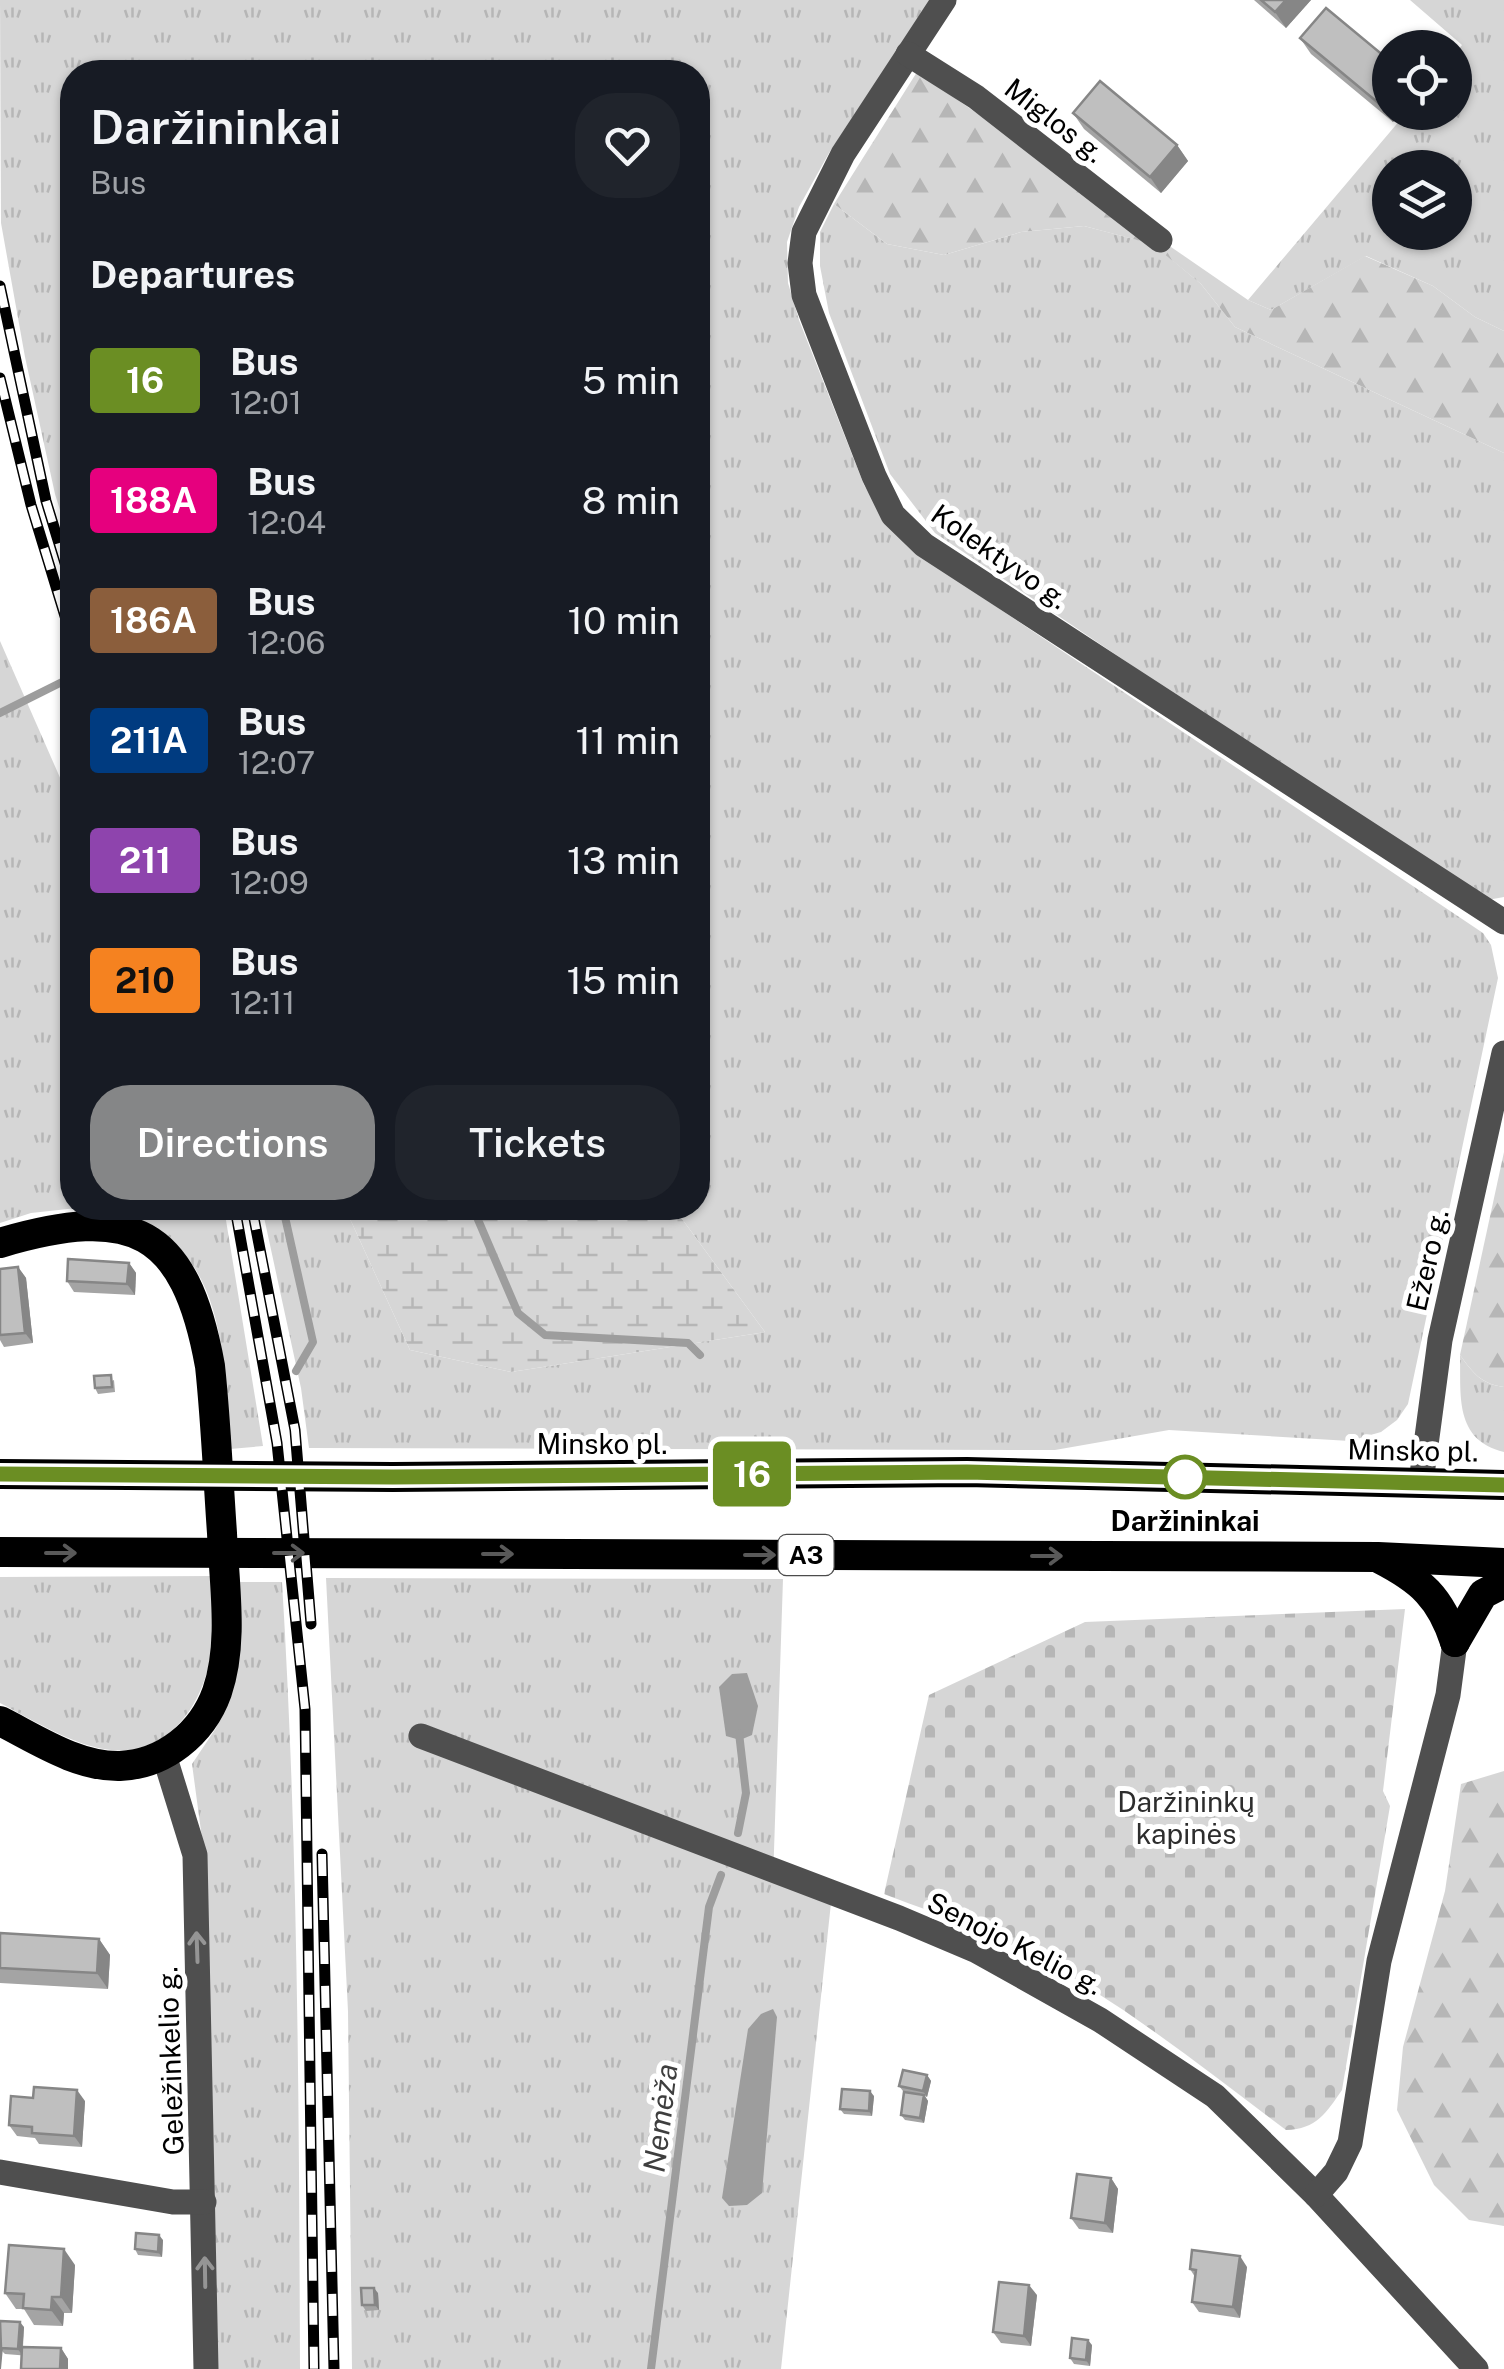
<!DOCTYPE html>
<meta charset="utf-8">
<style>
body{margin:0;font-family:"Public Sans",sans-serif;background:#20242c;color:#f1f3f6;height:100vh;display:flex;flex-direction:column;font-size:38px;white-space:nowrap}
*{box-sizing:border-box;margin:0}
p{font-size:32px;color:#9ea1a6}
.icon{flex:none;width:55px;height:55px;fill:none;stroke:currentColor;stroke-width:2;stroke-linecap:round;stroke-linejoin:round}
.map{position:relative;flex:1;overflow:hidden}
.side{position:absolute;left:60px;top:60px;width:650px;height:1160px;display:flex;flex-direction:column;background:#171b24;border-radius:40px;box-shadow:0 2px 8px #0004}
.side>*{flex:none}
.badge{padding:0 20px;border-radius:8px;font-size:35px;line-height:65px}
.buttons{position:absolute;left:1372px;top:30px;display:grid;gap:20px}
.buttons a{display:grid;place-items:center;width:100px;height:100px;border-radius:50%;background:#171b24;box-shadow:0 2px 8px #0004;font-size:50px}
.map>.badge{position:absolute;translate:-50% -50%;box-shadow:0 0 0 5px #fff}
h2{padding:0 30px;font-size:38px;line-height:90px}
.round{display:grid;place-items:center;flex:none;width:105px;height:105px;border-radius:40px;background:#20242c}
.summary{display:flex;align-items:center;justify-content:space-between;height:170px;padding:0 30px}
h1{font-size:48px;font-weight:600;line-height:75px}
.primary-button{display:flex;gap:20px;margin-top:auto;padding:20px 30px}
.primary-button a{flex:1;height:115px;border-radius:40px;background:#858687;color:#fff;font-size:40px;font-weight:600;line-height:115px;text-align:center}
.primary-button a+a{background:#20242c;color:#f1f3f6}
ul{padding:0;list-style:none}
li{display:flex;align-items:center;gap:30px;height:120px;padding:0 30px}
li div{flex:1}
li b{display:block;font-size:38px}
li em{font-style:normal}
li .badge{min-width:110px;font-weight:700;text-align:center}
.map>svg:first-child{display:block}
.grass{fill:url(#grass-tufts);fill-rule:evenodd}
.forest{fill:url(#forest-firs)}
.wetland{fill:url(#wetland-marsh)}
.cemetery{fill:url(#cemetery-stones)}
.water{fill:#9d9d9d}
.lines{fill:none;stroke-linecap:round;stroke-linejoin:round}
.stream{stroke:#9d9d9d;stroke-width:8}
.minor{stroke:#4f4f4f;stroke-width:25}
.highway{stroke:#000;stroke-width:30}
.rail-casing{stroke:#000;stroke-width:11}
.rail{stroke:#fff;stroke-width:8;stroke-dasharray:22;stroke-linecap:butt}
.wall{fill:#a4a4a4}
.shaded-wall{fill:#868686}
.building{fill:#bfbfbf;stroke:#868686;stroke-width:2.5}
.oneway{stroke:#595959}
.oneway2{stroke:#959595}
.line-casing{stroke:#fff;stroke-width:22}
.line{stroke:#6b8e23;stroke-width:15}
.stop-dot{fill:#fff;stroke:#6b8e23;stroke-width:5}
.labels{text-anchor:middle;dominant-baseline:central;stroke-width:10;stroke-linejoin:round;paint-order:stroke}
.shield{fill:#fff;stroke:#4c4c4c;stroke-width:2.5}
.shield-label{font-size:25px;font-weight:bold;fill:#000}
.street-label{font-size:28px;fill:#000;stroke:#fff}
.stop-label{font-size:28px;font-weight:bold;fill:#000;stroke:#fff}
.park-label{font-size:28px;fill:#2d2d2d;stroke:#fff}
.water-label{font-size:30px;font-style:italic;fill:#3e3e3e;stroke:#fff}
</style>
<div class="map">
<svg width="1504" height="2369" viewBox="0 0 1504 2369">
<defs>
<pattern id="grass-tufts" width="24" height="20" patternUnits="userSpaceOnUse" patternTransform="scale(2.5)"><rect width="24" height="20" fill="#d6d6d6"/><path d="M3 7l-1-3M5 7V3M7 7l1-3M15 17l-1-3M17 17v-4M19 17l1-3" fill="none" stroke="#b6b6b6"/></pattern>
<pattern id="forest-firs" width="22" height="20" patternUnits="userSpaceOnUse" patternTransform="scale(2.5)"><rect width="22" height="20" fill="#d6d6d6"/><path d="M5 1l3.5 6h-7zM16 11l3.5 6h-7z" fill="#b6b6b6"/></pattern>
<pattern id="wetland-marsh" width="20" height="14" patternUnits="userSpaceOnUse" patternTransform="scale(2.5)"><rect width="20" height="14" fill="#d6d6d6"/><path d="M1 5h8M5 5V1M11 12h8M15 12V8" fill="none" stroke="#b6b6b6"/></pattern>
<pattern id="cemetery-stones" width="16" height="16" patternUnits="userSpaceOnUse" patternTransform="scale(2.5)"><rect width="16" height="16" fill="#d6d6d6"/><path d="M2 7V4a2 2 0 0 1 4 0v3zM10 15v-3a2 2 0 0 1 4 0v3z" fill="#b6b6b6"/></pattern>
</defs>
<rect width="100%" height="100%" fill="#fff"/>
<g class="grass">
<path d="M0 0H930L829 153 799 207 787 242 788 283 799 320 864 485 885 520 931 563 1483 933 1491 945 1498 978 1408 1404 1397 1420 1381 1432 1350 1441 1169 1430 1055 1450 309 1448 301 1388 262 1208H345L410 1350 511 1372 765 1332 674 1208H698V72H72V549L55 494 25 357 1 223Z"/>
<path d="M1410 0H1504V331L1475 317 1433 286 1366 256 1271 310 1248 300 1406 113 1455 112V54L1462 45ZM1390 168H1455V232H1390Z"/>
<path d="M834 204 887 244 944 255 1021 232 1084 226 1153 244 1201 284 1235 327 1504 453V897L1482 901 935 533 890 474 829 313 820 266V232Z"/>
<path d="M0 641 72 805V1208H77L31 1213 0 1223Z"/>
<path d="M86 1208H224L263 1446 230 1449C223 1359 228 1249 124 1214 112 1210 98 1210 86 1208Z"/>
<path d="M1460 1355C1473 1373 1481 1384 1504 1387V1452C1454 1440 1461 1395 1460 1355Z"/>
<path d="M212 1576C212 1599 214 1623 212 1645 206 1706 165 1763 98 1748 64 1740 31 1719 0 1703V1577Z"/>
<path d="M326 1578 783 1579 773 1881 831 1903 781 2369H352L348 2011Z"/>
<path d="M237 1582H282C298 1844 299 2106 300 2369H217L206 1868 192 1764 216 1728 231 1686Z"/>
</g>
<g class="forest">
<path d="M917 72 1248 300 1271 310 1365 256 1433 286 1475 317 1504 331V453L1235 327 1201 284 1152 244 1084 226 1021 232 944 255 887 244 834 204Z"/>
<path d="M1504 1152V1387C1481 1384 1473 1373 1460 1355Z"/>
<path d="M1504 1771V2226L1469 2220 1434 2185 1397 2110 1403 2047 1445 1891 1461 1784Z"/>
</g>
<path class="wetland" d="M345 1208H674L765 1332 511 1372 410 1350Z"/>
<path class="cemetery" d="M1405 1609 1383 1791 1390 1806 1342 2090C1326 2113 1317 2129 1286 2130 1191 2059 1095 1980 984 1932 952 1918 917 1907 884 1894L929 1695 1085 1622Z"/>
<g class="water">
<path d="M747 1673 758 1706 752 1735 740 1740 726 1736 719 1687 732 1674Z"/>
<path d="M773 2009 777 2017 762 2193 747 2205 729 2206 722 2198 748 2029 761 2014Z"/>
</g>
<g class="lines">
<g class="stream">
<path d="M0 713 62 682"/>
<path d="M283 1208 313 1342 296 1371"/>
<path d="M473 1208 518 1313 545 1335 688 1343 700 1355"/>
<path d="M738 1833 746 1793 739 1733"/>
<path d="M651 2369 709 1907 721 1875"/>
</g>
<g class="minor">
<path d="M944 0 843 154 804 232 800 263 804 295 874 476 893 515 924 545 1504 922"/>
<path d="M908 54 976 97 1160 240"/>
<path d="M1421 1482 1440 1340 1504 1053"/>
<path d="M421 1736 899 1918 977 1951 1100 2020 1215 2096 1316 2195 1476 2369"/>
<path d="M164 1755 195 1855 206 2369"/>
<path d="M0 2172 173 2202H204"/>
<path d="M1316 2195 1336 2172 1350 2143 1379 1961 1448 1695 1455 1642"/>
</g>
<g class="highway">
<path d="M0 1243C132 1204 185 1228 210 1366 216 1422 218 1477 222 1533 224 1584 234 1643 217 1692 202 1734 164 1764 120 1766 77 1767 36 1739 0 1721"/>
<path d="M0 1474 393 1477 967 1472 1504 1485"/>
<path d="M0 1552 1378 1557 1504 1563"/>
<path d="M1380 1559C1421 1580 1441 1598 1455 1642"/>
<path d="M1455 1642 1483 1594 1504 1583"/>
</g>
<defs>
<g id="rail">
<path d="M0 286 46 501 72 586"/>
<path d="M0 378 31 505 72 639"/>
<path d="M235 1208 277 1443 305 1709 314 2369"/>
<path d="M252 1208 295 1430 311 1624"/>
<path d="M322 1854 334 2369"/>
</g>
</defs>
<use href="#rail" class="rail-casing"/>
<use href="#rail" class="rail"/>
</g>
<g class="wall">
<path d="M1254 0H1311L1286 28Z"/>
<path d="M1300 38 1390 112H1401L1393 122 1311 54Z"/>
<path d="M1073 113 1177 145 1188 161 1161 193 1084 129Z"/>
<path d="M129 1263 136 1273 135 1295 74 1292 67 1281Z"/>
<path d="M18 1267 26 1278 33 1343 4 1347 0 1340V1269Z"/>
<path d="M114 1380 115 1392 98 1394 95 1388Z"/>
<path d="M0 1933 99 1939 110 1955 108 1989 0 1983Z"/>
<path d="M927 2075 931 2081 927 2097 925 2096 928 2101 924 2123 905 2120 901 2115 912 2093 903 2091 899 2086Z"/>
<path d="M874 2096 872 2116 844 2114 840 2109Z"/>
<path d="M85 2101 82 2147 39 2144 35 2138 17 2136 9 2125Z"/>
<path d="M1111 2178 1118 2189 1113 2233 1079 2229 1071 2218Z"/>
<path d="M163 2240 162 2257 138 2255 135 2249Z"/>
<path d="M75 2265 72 2313H64L63 2326 34 2325 24 2309H16L5 2293Z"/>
<path d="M1247 2267 1240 2318 1199 2312 1192 2302 1195 2277 1190 2269Z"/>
<path d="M378 2293 379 2310 366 2311 362 2305Z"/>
<path d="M1037 2295 1031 2346 1001 2343 993 2332Z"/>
<path d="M0 2321 24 2327 23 2347 61 2348 68 2359 5 2354 2 2351Z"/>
<path d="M1092 2345 1090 2366 1074 2364 1070 2358Z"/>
</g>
<g class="shaded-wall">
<path d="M1286 0H1311L1286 28 1275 12Z"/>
<path d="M1390 96V112H1401L1393 122 1382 106Z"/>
<path d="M1177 145 1188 161 1161 193 1150 177Z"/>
<path d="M129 1263 136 1273 135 1295 127 1284Z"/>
<path d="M18 1267 26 1278 33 1343 25 1333Z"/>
<path d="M99 1939 110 1955 108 1989 97 1973Z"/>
<path d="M927 2075 931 2081 927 2097 923 2091Z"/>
<path d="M77 2090 85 2101 82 2147 74 2136Z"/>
<path d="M870 2091 874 2096 872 2116 869 2111Z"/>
<path d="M924 2095 928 2101 924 2123 920 2118Z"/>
<path d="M1111 2178 1118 2189 1113 2233 1105 2223Z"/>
<path d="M159 2235 163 2240 162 2257 158 2252Z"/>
<path d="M64 2249 75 2265 72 2313 61 2297Z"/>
<path d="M1240 2256 1247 2267 1240 2318 1233 2307Z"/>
<path d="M1029 2285 1037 2295 1031 2346 1024 2336Z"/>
<path d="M374 2288 378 2293 379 2310 375 2305Z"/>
<path d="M52 2297 64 2313 63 2326 51 2310Z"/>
<path d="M20 2322 24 2327 22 2355 18 2349Z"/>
<path d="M1088 2340 1092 2345 1090 2366 1086 2360Z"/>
<path d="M0 2343 3 2347 1 2369H0Z"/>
<path d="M61 2348 68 2359V2369H60Z"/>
</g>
<g class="building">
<path d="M1261 0H1286L1275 12Z"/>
<path d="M1326 8 1390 61V96L1382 106 1300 38Z"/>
<path d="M1100 81 1177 145 1150 177 1073 113Z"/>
<path d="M68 1259 129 1263 127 1284 67 1281Z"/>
<path d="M18 1267 25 1333 0 1335V1269Z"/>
<path d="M111 1375 112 1387 95 1388 94 1376Z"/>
<path d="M0 1933 99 1939 97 1973 0 1968Z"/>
<path d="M903 2070 927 2075 923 2091 899 2086Z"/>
<path d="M34 2087 77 2090 74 2136 32 2133V2127L9 2125 11 2096 33 2098Z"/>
<path d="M842 2089 870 2091 869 2111 840 2109Z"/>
<path d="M904 2092 924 2095 920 2118 901 2115Z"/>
<path d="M1077 2174 1111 2178 1105 2223 1071 2218Z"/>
<path d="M136 2233 159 2235 158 2252 135 2249Z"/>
<path d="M9 2245 64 2249 61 2297H52L51 2310 23 2308 24 2294 5 2293Z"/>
<path d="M1192 2250 1240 2256 1233 2307 1192 2302 1196 2270 1190 2269Z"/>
<path d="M999 2282 1029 2285 1024 2336 993 2332Z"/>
<path d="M361 2288H374L375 2305H362Z"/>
<path d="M0 2321 20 2322 18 2349 1 2348Z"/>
<path d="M1072 2338 1088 2340 1086 2360 1070 2358Z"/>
<path d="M22 2347 61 2348 60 2369H21Z"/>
</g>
<defs><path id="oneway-shaft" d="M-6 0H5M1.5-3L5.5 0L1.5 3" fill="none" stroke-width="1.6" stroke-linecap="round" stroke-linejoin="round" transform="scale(2.5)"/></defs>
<g class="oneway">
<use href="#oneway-shaft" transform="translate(61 1553)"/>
<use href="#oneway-shaft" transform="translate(289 1553)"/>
<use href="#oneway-shaft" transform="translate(498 1554)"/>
<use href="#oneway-shaft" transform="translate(760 1555)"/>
<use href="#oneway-shaft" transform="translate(1047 1556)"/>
</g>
<g class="oneway2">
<use href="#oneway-shaft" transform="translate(197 1947) rotate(-92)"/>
<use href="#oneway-shaft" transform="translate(205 2272) rotate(-91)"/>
</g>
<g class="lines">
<defs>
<path id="line" d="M0 1474 393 1477 967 1472 1504 1485"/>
</defs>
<use href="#line" class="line-casing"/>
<use href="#line" class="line"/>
</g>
<circle class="stop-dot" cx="1185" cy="1477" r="20"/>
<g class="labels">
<rect class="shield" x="778.5" y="1535" width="55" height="40" rx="8"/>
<g class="shield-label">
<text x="806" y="1555">A3</text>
</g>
<g class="street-label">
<text transform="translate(1055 120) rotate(38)">Miglos g.</text>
<text transform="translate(1000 556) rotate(35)">Kolektyvo g.</text>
<text transform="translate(1427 1260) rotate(-77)">Ežero g.</text>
<text x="602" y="1443">Minsko pl.</text>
<text transform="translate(1413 1450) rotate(1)">Minsko pl.</text>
<text transform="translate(1015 1943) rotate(27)">Senojo Kelio g.</text>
<text transform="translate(170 2061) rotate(-92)">Geležinkelio g.</text>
</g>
<g class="stop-label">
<text x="1185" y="1520">Daržininkai</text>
</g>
<g class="park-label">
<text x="1186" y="1801">Daržininkų<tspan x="1186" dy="32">kapinės</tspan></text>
</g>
<g class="water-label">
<text transform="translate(660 2118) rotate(-83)">Nemėža</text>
</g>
</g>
</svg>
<div class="buttons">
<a><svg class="icon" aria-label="locate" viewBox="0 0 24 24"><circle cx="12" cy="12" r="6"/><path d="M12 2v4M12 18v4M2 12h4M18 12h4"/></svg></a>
<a><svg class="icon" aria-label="layers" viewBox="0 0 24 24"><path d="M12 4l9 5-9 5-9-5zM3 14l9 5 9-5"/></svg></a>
</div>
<b class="badge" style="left:752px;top:1474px;background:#6b8e23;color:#fff">16</b>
<section class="side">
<div class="summary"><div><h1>Daržininkai</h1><p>Bus</p></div><a class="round"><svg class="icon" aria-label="heart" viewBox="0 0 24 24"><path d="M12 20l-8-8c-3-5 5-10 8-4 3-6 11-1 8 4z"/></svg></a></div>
<h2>Departures</h2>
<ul>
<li><span class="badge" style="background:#6b8e23;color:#fff">16</span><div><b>Bus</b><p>12:01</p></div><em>5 min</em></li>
<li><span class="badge" style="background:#e6007e;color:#fff">188A</span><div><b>Bus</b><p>12:04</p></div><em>8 min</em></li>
<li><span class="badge" style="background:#8b5e3c;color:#fff">186A</span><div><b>Bus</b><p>12:06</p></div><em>10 min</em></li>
<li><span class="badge" style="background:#003b80;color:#fff">211A</span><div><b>Bus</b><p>12:07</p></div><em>11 min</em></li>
<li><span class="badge" style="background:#8e44ad;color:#fff">211</span><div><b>Bus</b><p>12:09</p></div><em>13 min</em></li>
<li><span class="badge" style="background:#f58220;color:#111">210</span><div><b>Bus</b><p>12:11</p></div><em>15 min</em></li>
</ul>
<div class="primary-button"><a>Directions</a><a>Tickets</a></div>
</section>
</div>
